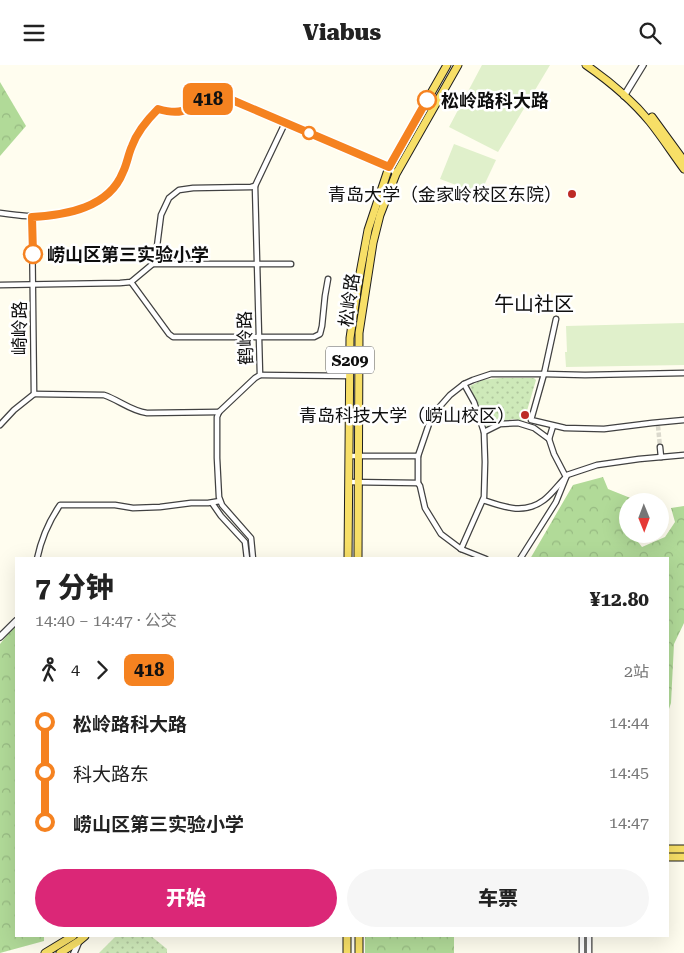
<!DOCTYPE html>
<html lang="zh">
<meta charset="utf-8">
<style>
body{margin:0;font-family:"Roboto Serif","Noto Sans SC",serif;background:#f6f6f6;color:#222;height:100vh;display:flex;flex-direction:column;font-size:19px;white-space:nowrap}
*{box-sizing:border-box;margin:0}
p{font-size:16px;color:#767676}
.icon{flex:none;width:28px;height:28px;fill:none;stroke:currentColor;stroke-width:2;stroke-linecap:round;stroke-linejoin:round}
.map{position:relative;flex:1;overflow:hidden}
.panel{position:absolute;left:15px;top:492px;width:654px;height:380px;display:flex;flex-direction:column;background:#fff;border-radius:0px;box-shadow:0 5px 20px #0002}
.panel>*{flex:none}
.badge{padding:0 10px;border-radius:8px;font-size:18px;line-height:32px}
.needle{width:32px;rotate:179deg}
.tools{position:absolute;left:619px;top:428px;display:grid;gap:10px}
.tools a{display:grid;place-items:center;width:50px;height:50px;border-radius:50%;background:#fff;box-shadow:0 5px 20px #0002;font-size:25px}
.map>.badge{position:absolute;translate:-50% -50%;box-shadow:0 0 0 2px #fff}
.legs{display:flex;align-items:center;gap:8px;height:55px;padding:0 20px;font-size:16px}
.legs p{margin-inline-start:auto}
.summary{display:flex;align-items:center;justify-content:space-between;height:85px;padding:0 20px}
h1{font-size:28px;font-weight:800;line-height:38px}
.cta{display:flex;gap:10px;margin-top:auto;padding:10px 20px}
.cta a{flex:1;height:58px;border-radius:30px;background:#db2777;color:#fff;font-size:20px;font-weight:800;line-height:58px;text-align:center}
.cta a+a{background:#f6f6f6;color:#222}
ul{padding:0 20px;list-style:none}
li{display:flex;align-items:center;gap:18px;height:50px;font-size:19px}
li i{display:grid;place-items:center;width:8px;height:100%;margin:0 6px;background:currentColor}
li i::after{content:'';width:12px;height:12px;margin:-6px;border:4px solid;border-radius:50%;background:#fff}
li p{margin-inline-start:auto}
li:first-child i{background:linear-gradient(#0000 50%,currentColor 0)}
li:last-child i{background:linear-gradient(currentColor 50%,#0000 0)}
header{display:flex;justify-content:space-between;align-items:center;height:65px;padding:0 20px;background:#fff;font-size:22px;font-weight:800}
.map>svg:first-child{display:block}
.green{fill:url(#green-dots)}
.forest{fill:url(#forest-crowns)}
.pitch{fill:#e0f0cb}
.lines{fill:none;stroke-linecap:round;stroke-linejoin:round}
.minor-tunnel{stroke:#dbd9cd;stroke-width:4.5;stroke-dasharray:4.5 2;stroke-linecap:butt}
.minor-casing{stroke:#414141;stroke-width:7}
.tertiary-casing{stroke:#414141;stroke-width:8}
.primary-casing{stroke:#1f1f1f;stroke-width:9}
.minor{stroke:#fff;stroke-width:4.5}
.tertiary{stroke:#fff;stroke-width:5.5}
.primary{stroke:#f7df67;stroke-width:7}
.line-1-casing{stroke:#fff;stroke-width:11}
.line-1{stroke:#f58220;stroke-width:8}
.stop-1-dot{fill:#fff;stroke:#f58220;stroke-width:2.5}
.poi-dot{fill:#bd2b27;stroke:#fff;stroke-width:2}
.labels{text-anchor:middle;dominant-baseline:central;stroke-width:5;stroke-linejoin:round;paint-order:stroke}
.shield{fill:#fff;stroke:#565656;stroke-width:1}
.shield-label{font-size:16px;font-weight:bold;fill:#0e0e0e}
.stop-label{font-size:18px;font-weight:bold;fill:#0e0e0e;stroke:#fff;text-anchor:start}
.poi-label{font-size:18px;fill:#0e0e0e;stroke:#fff;text-anchor:end}
.street-label{font-size:18px;fill:#0e0e0e;stroke:#fff}
.quarter-label{font-size:20px;fill:#0e0e0e;stroke:#fff}
</style>
<header><svg class="icon" aria-label="menu" viewBox="0 0 24 24"><path d="M4 6h16M4 12h16M4 18h16"/></svg>Viabus<svg class="icon" aria-label="search" viewBox="0 0 24 24"><circle cx="10" cy="10" r="6"/><path d="M15 15l6 6"/></svg></header>
<div class="map">
<svg width="684" height="888" viewBox="0 0 684 888">
<defs>
<pattern id="green-dots" width="8" height="8" patternUnits="userSpaceOnUse" patternTransform="scale(1.25)"><rect width="8" height="8" fill="#cee9b9"/><path d="M2 2h.1M6 6h.1" fill="none" stroke="#b0c79e" stroke-width="1.8" stroke-linecap="round"/></pattern>
<pattern id="forest-crowns" width="20" height="18" patternUnits="userSpaceOnUse" patternTransform="scale(1.25)"><rect width="20" height="18" fill="#b1da98"/><path d="M2 6a3 3 0 1 1 6 0M12 15a3 3 0 1 1 6 0" fill="none" stroke="#97ba82"/></pattern>
</defs>
<rect width="100%" height="100%" fill="#fffdef"/>
<g class="green">
<path d="M500 313H534L536 315 524 356 512 354 487 363 470 321 482 315Z"/>
<path d="M116 871H151L167 884V888H99Z"/>
</g>
<g class="forest">
<path d="M0 17 26 61 0 91Z"/>
<path d="M603 412 608 424 633 434V436H628V469H632L642 482 665 472 675 457 671 443 684 441V558L674 579 671 638 668 647V494H530L573 420Z"/>
<path d="M16 559V871H44V876L0 888V579Z"/>
<rect x="365" y="871" width="89" height="17"/>
</g>
<g class="pitch">
<path d="M482 0H550L498 87 449 62Z"/>
<path d="M454 79 496 95 480 129 440 114Z"/>
<path d="M684 258V300L566 302 565 287H567L566 261Z"/>
</g>
<g class="lines">
<path class="minor-tunnel" d="M658 361 660 382"/>
<defs>
<g id="minor">
<path d="M0 148C10 149 20 151 31 151 65 152 109 142 123 108 127 99 128 90 132 82 137 67 147 55 158 44 165 46 174 48 182 46 188 45 194 40 200 37 210 31 220 33 232 35L389 102 396 109"/>
<path d="M153 199H291"/>
<path d="M131 217 169 269 173 272H314L320 269 322 261 325 231 328 214"/>
<path d="M0 220 120 218 131 217 155 197 161 150 169 133 179 125 193 123 251 122 255 121"/>
<path d="M556 254 544 309 531 355 565 363 604 364 652 358 684 355"/>
<path d="M260 310 350 311"/>
<path d="M34 329 104 330C119 335 131 346 147 348L219 347"/>
<path d="M0 360 14 345 34 329 32 152"/>
<path d="M484 367 500 359 518 358 534 363 549 374"/>
<path d="M660 382 661 392"/>
<path d="M349 391H418"/>
<path d="M349 417 418 418"/>
<path d="M483 435C504 442 524 450 544 435 552 429 559 419 566 412L554 389 549 374 553 361"/>
<path d="M212 438 221 451 245 477 247 494"/>
<path d="M461 484 484 432 485 397 484 367 474 337 464 319"/>
<path d="M37 494C41 475 49 456 60 440H115L133 443 160 442 191 438H208L220 436"/>
<path d="M253 494 251 473 222 440 219 432 217 393V352L219 347 255 313 260 310 255 121 285 58"/>
<path d="M486 494 461 484 441 469 425 443 420 421 418 418V391L430 356 435 347 450 330 464 319 473 315 491 309H544L585 310 684 308"/>
<path d="M520 494 556 437 567 410 597 400 639 394 684 390"/>
<path d="M582 871V888"/>
<path d="M589 871V888"/>
</g>
<g id="tertiary">
<path d="M624 31 643 0"/>
<path d="M0 572 16 556"/>
<path d="M74 888 79 876"/>
</g>
<g id="primary">
<path d="M586 0C609 16 632 35 650 57 662 72 673 89 684 104"/>
<path d="M652 52 684 96"/>
<path d="M348 494 350 273 358 219 368 165 389 102 447 0"/>
<path d="M358 494 359 268 373 178 380 150 396 109 458 0"/>
<path d="M668 784H684"/>
<path d="M668 792H684"/>
<path d="M45 888 73 871"/>
<path d="M60 888 79 876 85 871"/>
<path d="M347 888V871"/>
<path d="M359 888V871"/>
</g>
</defs>
<use href="#minor" class="minor-casing"/>
<use href="#tertiary" class="tertiary-casing"/>
<use href="#primary" class="primary-casing"/>
<use href="#minor" class="minor"/>
<use href="#tertiary" class="tertiary"/>
<use href="#primary" class="primary"/>
</g>
<g class="lines">
<defs>
<path id="line-1" d="M33 189 32 152C66 150 109 143 123 107 127 99 128 90 132 81 137 67 147 55 158 44 165 46 174 48 182 46 188 45 194 40 200 37 211 31 220 33 232 35L389 102 427 35"/>
</defs>
<use href="#line-1" class="line-1-casing"/>
<use href="#line-1" class="line-1"/>
</g>
<g class="stop-1-dot">
<circle cx="427" cy="35" r="9"/>
<circle cx="309" cy="68" r="6"/>
<circle cx="33" cy="189" r="9"/>
</g>
<g class="poi-dot">
<circle cx="572" cy="129" r="5"/>
<circle cx="525" cy="350" r="5"/>
</g>
<g class="labels">
<rect class="shield" x="326" y="281.5" width="48" height="27" rx="4"/>
<g class="shield-label">
<text x="350" y="295">S209</text>
</g>
<g class="stop-label">
<text x="441" y="35">松岭路科大路</text>
<text x="47" y="189">崂山区第三实验小学</text>
</g>
<g class="poi-label">
<text x="562" y="129">青岛大学（金家岭校区东院）</text>
<text x="515" y="350">青岛科技大学（崂山校区）</text>
</g>
<g class="street-label">
<text transform="translate(349 235) rotate(-82)">松岭路</text>
<text transform="translate(19 263) rotate(-90)">崎岭路</text>
<text transform="translate(245 273) rotate(-92)">鹤岭路</text>
</g>
<g class="quarter-label">
<text x="534" y="239">午山社区</text>
</g>
</g>
</svg>
<div class="tools">
<a><svg class="needle" viewBox="-14 -14 28 28"><path d="M0-13l5 13h-10z" fill="#e53935"/><path d="M0 13l5-13h-10z" fill="#767676"/></svg></a>
</div>
<b class="badge" style="left:208px;top:34px;background:#f58220;color:#111">418</b>
<section class="panel">
<div class="summary"><div><h1>7 分钟</h1><p>14:40 – 14:47 · 公交</p></div><b>¥12.80</b></div>
<div class="legs"><svg class="icon" aria-label="walk" viewBox="0 0 24 24"><circle cx="13" cy="4" r="2"/><path d="M13 8l-2 6 4 7M11 14l-3 7M7 12l3-4h3l4 4"/></svg>4<svg class="icon" aria-label="forward" viewBox="0 0 24 24"><path d="M9 5l7 7-7 7"/></svg><b class="badge" style="background:#f58220;color:#111">418</b><p>2站</p></div>
<ul>
<li><i style="color:#f58220"></i><b>松岭路科大路</b><p>14:44</p></li>
<li><i style="color:#f58220"></i><span>科大路东</span><p>14:45</p></li>
<li><i style="color:#f58220"></i><b>崂山区第三实验小学</b><p>14:47</p></li>
</ul>
<div class="cta"><a>开始</a><a>车票</a></div>
</section>
</div>
